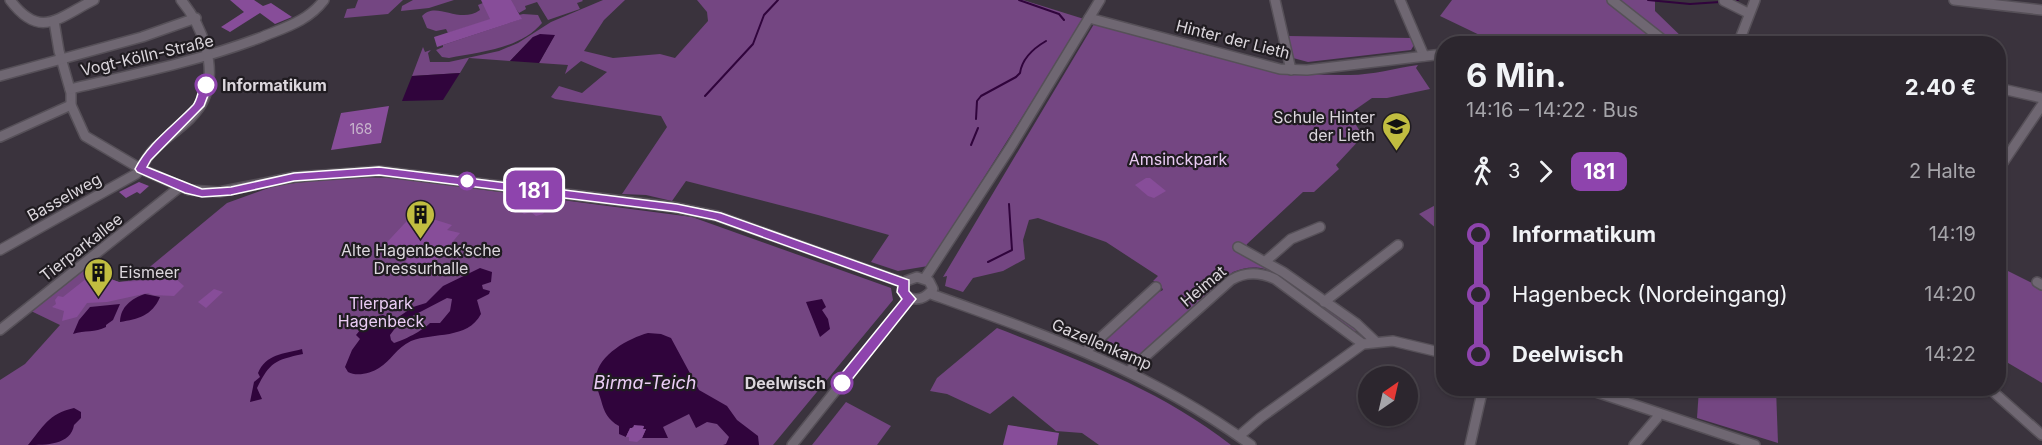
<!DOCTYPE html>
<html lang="de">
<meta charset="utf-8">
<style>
body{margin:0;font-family:Inter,sans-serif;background:#38323a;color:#f1f3f6;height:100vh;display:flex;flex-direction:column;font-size:22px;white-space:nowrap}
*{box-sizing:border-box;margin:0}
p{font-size:20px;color:#a6a5aa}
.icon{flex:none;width:33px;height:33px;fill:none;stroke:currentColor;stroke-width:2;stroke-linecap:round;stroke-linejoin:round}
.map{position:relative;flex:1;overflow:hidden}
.drawer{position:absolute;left:1436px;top:36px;width:570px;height:360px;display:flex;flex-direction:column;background:#2c262e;border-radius:24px;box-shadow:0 2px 4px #0004,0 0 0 2px #48434a}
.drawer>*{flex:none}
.badge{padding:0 12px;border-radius:9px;font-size:21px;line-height:39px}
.needle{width:39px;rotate:34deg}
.buttons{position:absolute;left:1358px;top:366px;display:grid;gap:12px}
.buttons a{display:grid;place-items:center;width:60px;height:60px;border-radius:50%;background:#2c262e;box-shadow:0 2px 4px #0004,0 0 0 2px #48434a;font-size:30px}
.map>.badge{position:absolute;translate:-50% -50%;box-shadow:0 0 0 3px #fff}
.legs{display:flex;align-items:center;gap:9px;height:66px;padding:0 30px;font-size:20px}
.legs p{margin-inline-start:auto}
.headline{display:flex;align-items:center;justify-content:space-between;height:102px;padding:0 30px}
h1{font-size:33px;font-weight:700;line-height:45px}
ul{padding:0 30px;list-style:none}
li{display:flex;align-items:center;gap:21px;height:60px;font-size:22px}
li i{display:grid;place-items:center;width:9px;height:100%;margin:0 8px;background:currentColor}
li i::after{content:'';width:15px;height:15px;margin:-8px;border:4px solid;border-radius:50%;background:#2c262e}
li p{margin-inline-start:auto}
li:first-child i{background:linear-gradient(#0000 50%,currentColor 0)}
li:last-child i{background:linear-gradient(currentColor 50%,#0000 0)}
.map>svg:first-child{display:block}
.green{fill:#744682}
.water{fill:#30043c;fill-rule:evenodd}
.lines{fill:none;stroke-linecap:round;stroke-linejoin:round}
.stream{stroke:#30043c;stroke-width:2}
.building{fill:#874d99}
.minor-casing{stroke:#565058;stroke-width:12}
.minor{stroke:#6f6772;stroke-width:9}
.line-1{fill:#8e44ad;stroke:#fff;stroke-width:1.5}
.stop-1-dot{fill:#fff;stroke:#8e44ad;stroke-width:3}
.labels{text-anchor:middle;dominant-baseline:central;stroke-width:4.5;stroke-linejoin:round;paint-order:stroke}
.number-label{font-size:14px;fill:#c7b4cc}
.street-label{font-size:16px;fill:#dcd7dd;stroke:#201c21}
.stop-label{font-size:16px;font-weight:bold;fill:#dcd7dd;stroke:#201c21;text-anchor:start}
.poi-label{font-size:16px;fill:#dcd7dd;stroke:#201c21;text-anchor:end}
.park-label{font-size:16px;fill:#eaccf4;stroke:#201c21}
.water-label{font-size:18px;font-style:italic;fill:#eccef7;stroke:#201c21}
</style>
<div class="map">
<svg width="2042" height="445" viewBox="0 0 2042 445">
<rect width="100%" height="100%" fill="#3a333d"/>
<g class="green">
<path d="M358 0H403L388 14 344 18 347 9 355 8Z"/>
<path d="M413 0H454L429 8 401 11 402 6Z"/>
<path d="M509 0H582L583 1 577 3 580 9 548 20 537 2 525 6 526 9 519 13Z"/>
<path d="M603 0H625L604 20 584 51 613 58 660 54 675 58 708 21 707 12 697 0H1023L1084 19 928 266 898 271 871 262 889 235 818 215 686 181 672 201 646 195 622 194 667 127 661 116 555 99 551 97 559 86 582 93 607 72 581 61 565 74 568 65 539 63 554 36 533 37 510 61 469 58 460 73 412 76 423 47 425 52 431 50 428 53 430 62H449L499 51 518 43 551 22Z"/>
<path d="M1452 0H1607L1665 43 1561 38 1490 40 1440 16Z"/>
<path d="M1615 0H1655V11L1688 43H1674Z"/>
<path d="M483 3 502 16 448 33 446 29 436 31 427 28 422 16C436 0 459 25 480 10L478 5Z"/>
<path d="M523 14 538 15 542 23C520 49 480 52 449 58L442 57 436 50 443 47V45L521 19 519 15Z"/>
<path d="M1094 24C1177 46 1263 77 1350 75 1372 75 1396 68 1418 65L1416 68 1430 89 1387 98H1372L1349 114 1363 136 1336 165 1339 169 1314 192H1303L1247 244 1243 252 1277 271 1358 329 1353 333C1333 318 1286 276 1265 269 1253 266 1243 268 1233 272L1133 360 1099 346 1157 293 1163 290 1160 283 1153 281 1158 276 1106 242 1038 218 1029 220 1023 240 1025 259 1003 271 973 278 963 292 945 286 947 276 943 277Z"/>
<path d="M1289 36 1412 38 1414 45 1411 50 1308 62 1293 58Z"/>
<path d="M351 177 393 178 692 217 891 288 893 300 773 445H0V380L25 364 60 325 31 311 84 270 119 282 134 280 227 203 277 185Z"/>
<path d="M1443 201V234L1419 214Z"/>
<path d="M1998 266 2042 288V383L1998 357Z"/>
<path d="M997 328C1079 360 1161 390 1231 445H1099L1082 433 1056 431 1013 396 990 414 947 394 930 391 937 378Z"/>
<path d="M1699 389H1776L1778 443 1697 418Z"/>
<path d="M846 402 891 426 877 445H812Z"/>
</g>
<g class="water">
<path d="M540 34 555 35 539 63 510 61 533 37Z"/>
<path d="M460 73 443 100 402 101 412 76Z"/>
<path d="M480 268 492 272 491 282 482 285 483 289 490 291 489 294 477 300 481 314C467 340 434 332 411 341 396 348 391 361 379 368 371 373 357 377 348 372L345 367 352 350 360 339 356 335 370 318 383 315 394 320 413 307 426 303 443 286ZM447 298 452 299 450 311 440 323H430C424 330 402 341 394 343L391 340 390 335 399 323Z"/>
<path d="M145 294 160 297C152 316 138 319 120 322 120 307 132 298 145 294Z"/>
<path d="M822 299 826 307 822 310 828 319 830 329 820 337 806 302Z"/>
<path d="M120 304 113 320 106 325V327C95 333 85 330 73 334L79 320 90 307Z"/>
<path d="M648 333 661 334 671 338 699 390 727 406 737 420 758 436 759 445H723L726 444 729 437 717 424 707 422 696 428 689 414 663 427 668 438H642L646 429H643L644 426C633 425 630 427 626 437L619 434V426C608 420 604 412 601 400 599 393 595 384 596 377 598 355 629 338 648 333Z"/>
<path d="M302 349 303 354C275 360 270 362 257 388L262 399 250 402 254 382 260 377 258 373C266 354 283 354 302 349Z"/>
<path d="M74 408 81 412V418L74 425C71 445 46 445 28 445 43 427 48 414 74 408Z"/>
</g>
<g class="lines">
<g class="stream">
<path d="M1019 0 1059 14 1064 20"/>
<path d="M1648 0 1690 4 1720 2"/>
<path d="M1731 1 1738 0"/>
<path d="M705 96 753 44 764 15 778 0"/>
<path d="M976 119 977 101 981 96 1016 77 1020 73C1022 59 1034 48 1046 41"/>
<path d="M971 145 978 128"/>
<path d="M988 262 1012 250 1009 204"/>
</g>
</g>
<g class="building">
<path d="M230 0H254L263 6 271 3 292 17 275 24 260 13 230 32 221 27 244 12Z"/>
<path d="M481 0H511L522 19 437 47 434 37 490 19Z"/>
<path d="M389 106 381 143 331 150 341 113Z"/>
<path d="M1146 178H1150L1166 191 1154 198 1148 196 1135 185Z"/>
<path d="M139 182 149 186 140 194 137 192 126 198 119 192Z"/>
<path d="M530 203 535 207 543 205 547 209 543 214 536 216 531 212 524 214 519 210 523 205Z"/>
<path d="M423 216 452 225 447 230 460 233 427 272 419 270 423 266 405 262 407 260 378 252 404 224 407 221 415 223Z"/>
<path d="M89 271 119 282 176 279 184 286 174 296 153 295 148 293 107 302 87 303 77 317 62 321 64 311 52 307 56 304 55 300 58 296 63 297 87 278 83 276Z"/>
<path d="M214 289 223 292 206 308 198 302Z"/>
<path d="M634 425 644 426 643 429H646L642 438 637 442 629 441V437H626L630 428H633Z"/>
<path d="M1008 425 1059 433 1057 445H1003Z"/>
</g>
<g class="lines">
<defs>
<g id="minor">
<path d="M10 0C40 40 58 18 94 0"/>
<path d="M1275 0 1291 70"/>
<path d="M1400 0 1424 56"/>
<path d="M1612 0 1668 44"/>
<path d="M1954 0 2042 10"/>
<path d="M1724 1 1748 13"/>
<path d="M1089 18 1280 69 1307 70 1443 54"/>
<path d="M54 21 59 51 71 93V105L85 136 141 169 189 190 219 192 294 177 379 171 672 207 717 216 904 283"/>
<path d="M1738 44 1755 0"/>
<path d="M0 76 142 37 196 18"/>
<path d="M1998 88 2042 98"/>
<path d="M70 89C135 74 199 61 262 37 286 27 308 21 324 0"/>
<path d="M0 137 71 105"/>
<path d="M1998 170 2042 105"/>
<path d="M1238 247 1283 272 1357 324 1375 341"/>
<path d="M0 250 136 174C143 166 147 156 155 148 171 133 195 120 204 99 218 67 202 25 181 0"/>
<path d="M1267 260 1291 239 1320 227"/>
<path d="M917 277 929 281 933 289C925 299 918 301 906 297L902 289 906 281Z"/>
<path d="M925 278 1010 148 1100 0"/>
<path d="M2037 282 2042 285"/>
<path d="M931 294C1048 336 1149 371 1251 445"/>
<path d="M1324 302 1398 245"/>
<path d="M0 330 181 186"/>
<path d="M1086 351 1156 287"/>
<path d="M1130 370 1231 280C1246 271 1260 272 1275 279L1363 344"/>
<path d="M1584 388 1755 445"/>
<path d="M1989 388 2042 435"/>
<path d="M1239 436 1260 418 1363 344 1393 341 1443 353"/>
<path d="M792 445 909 299"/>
<path d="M1470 445 1483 388"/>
<path d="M1634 445 1657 418 1658 413"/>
</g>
</defs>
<use href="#minor" class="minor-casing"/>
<use href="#minor" class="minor"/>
</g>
<path class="line-1" d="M206 81 212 85 204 106 151 160 147 167 202 189 231 187 294 173 379 167 677 204 721 213 909 280V291L916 299 846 387H837L835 383 837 379 902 299 897 292 898 286 715 220 677 212 379 175 294 181 231 195 202 197 185 193 137 172 135 169C148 143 173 126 193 105 199 98 197 85 206 81Z"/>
<defs>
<symbol id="school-pin" viewBox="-11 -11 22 30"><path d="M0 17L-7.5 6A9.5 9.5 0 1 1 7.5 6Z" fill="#c1bd40" stroke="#201c21"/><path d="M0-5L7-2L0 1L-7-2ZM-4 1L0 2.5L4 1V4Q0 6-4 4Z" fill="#111"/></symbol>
<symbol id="building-pin" viewBox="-11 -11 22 30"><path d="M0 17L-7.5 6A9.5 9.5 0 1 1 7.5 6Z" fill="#c1bd40" stroke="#201c21"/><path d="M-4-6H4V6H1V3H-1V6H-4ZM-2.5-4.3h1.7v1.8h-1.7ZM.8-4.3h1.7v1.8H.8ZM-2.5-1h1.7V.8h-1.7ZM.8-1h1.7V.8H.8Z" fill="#111"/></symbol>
</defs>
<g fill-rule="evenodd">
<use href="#school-pin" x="1380" y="110" width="33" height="45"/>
<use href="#building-pin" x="404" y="198" width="33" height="45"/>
<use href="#building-pin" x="82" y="256" width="33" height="45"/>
</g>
<g class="stop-1-dot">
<circle cx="206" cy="85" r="10"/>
<circle cx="467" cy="181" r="8"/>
<circle cx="842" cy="383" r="10"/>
</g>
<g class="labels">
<g class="number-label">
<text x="361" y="128">168</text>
</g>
<g class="street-label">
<text transform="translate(1233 39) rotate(14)">Hinter der Lieth</text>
<text transform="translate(147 55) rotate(-13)">Vogt-Kölln-Straße</text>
<text transform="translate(64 197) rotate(-29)">Basselweg</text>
<text transform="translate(81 247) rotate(-38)">Tierparkallee</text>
<text transform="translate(1203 286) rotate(-40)">Heimat</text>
<text transform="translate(1102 344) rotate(23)">Gazellenkamp</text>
</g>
<g class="stop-label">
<text x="222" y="85">Informatikum</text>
<text x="826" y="383" text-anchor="end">Deelwisch</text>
</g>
<g class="poi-label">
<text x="1375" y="117">Schule Hinter<tspan x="1375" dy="18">der Lieth</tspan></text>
<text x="421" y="250" text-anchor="middle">Alte Hagenbeck’sche<tspan x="421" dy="18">Dressurhalle</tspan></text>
<text x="119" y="272" text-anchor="start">Eismeer</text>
</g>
<g class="park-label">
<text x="1178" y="159">Amsinckpark</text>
<text x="381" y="303">Tierpark<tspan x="381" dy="18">Hagenbeck</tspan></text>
</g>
<g class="water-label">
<text x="645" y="382">Birma-Teich</text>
</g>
</g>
</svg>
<div class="buttons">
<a><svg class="needle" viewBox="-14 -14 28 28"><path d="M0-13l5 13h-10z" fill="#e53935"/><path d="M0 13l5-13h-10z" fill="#a6a5aa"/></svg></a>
</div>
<b class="badge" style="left:534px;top:190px;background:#8e44ad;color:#fff">181</b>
<section class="drawer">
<div class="headline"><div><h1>6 Min.</h1><p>14:16 – 14:22 · Bus</p></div><b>2.40 €</b></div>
<div class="legs"><svg class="icon" aria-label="walk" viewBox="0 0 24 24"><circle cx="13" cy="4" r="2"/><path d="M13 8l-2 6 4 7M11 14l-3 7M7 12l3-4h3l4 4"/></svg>3<svg class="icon" aria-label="forward" viewBox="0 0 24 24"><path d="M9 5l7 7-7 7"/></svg><b class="badge" style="background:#8e44ad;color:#fff">181</b><p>2 Halte</p></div>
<ul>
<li><i style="color:#8e44ad"></i><b>Informatikum</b><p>14:19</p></li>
<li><i style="color:#8e44ad"></i><span>Hagenbeck (Nordeingang)</span><p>14:20</p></li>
<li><i style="color:#8e44ad"></i><b>Deelwisch</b><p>14:22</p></li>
</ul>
</section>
</div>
